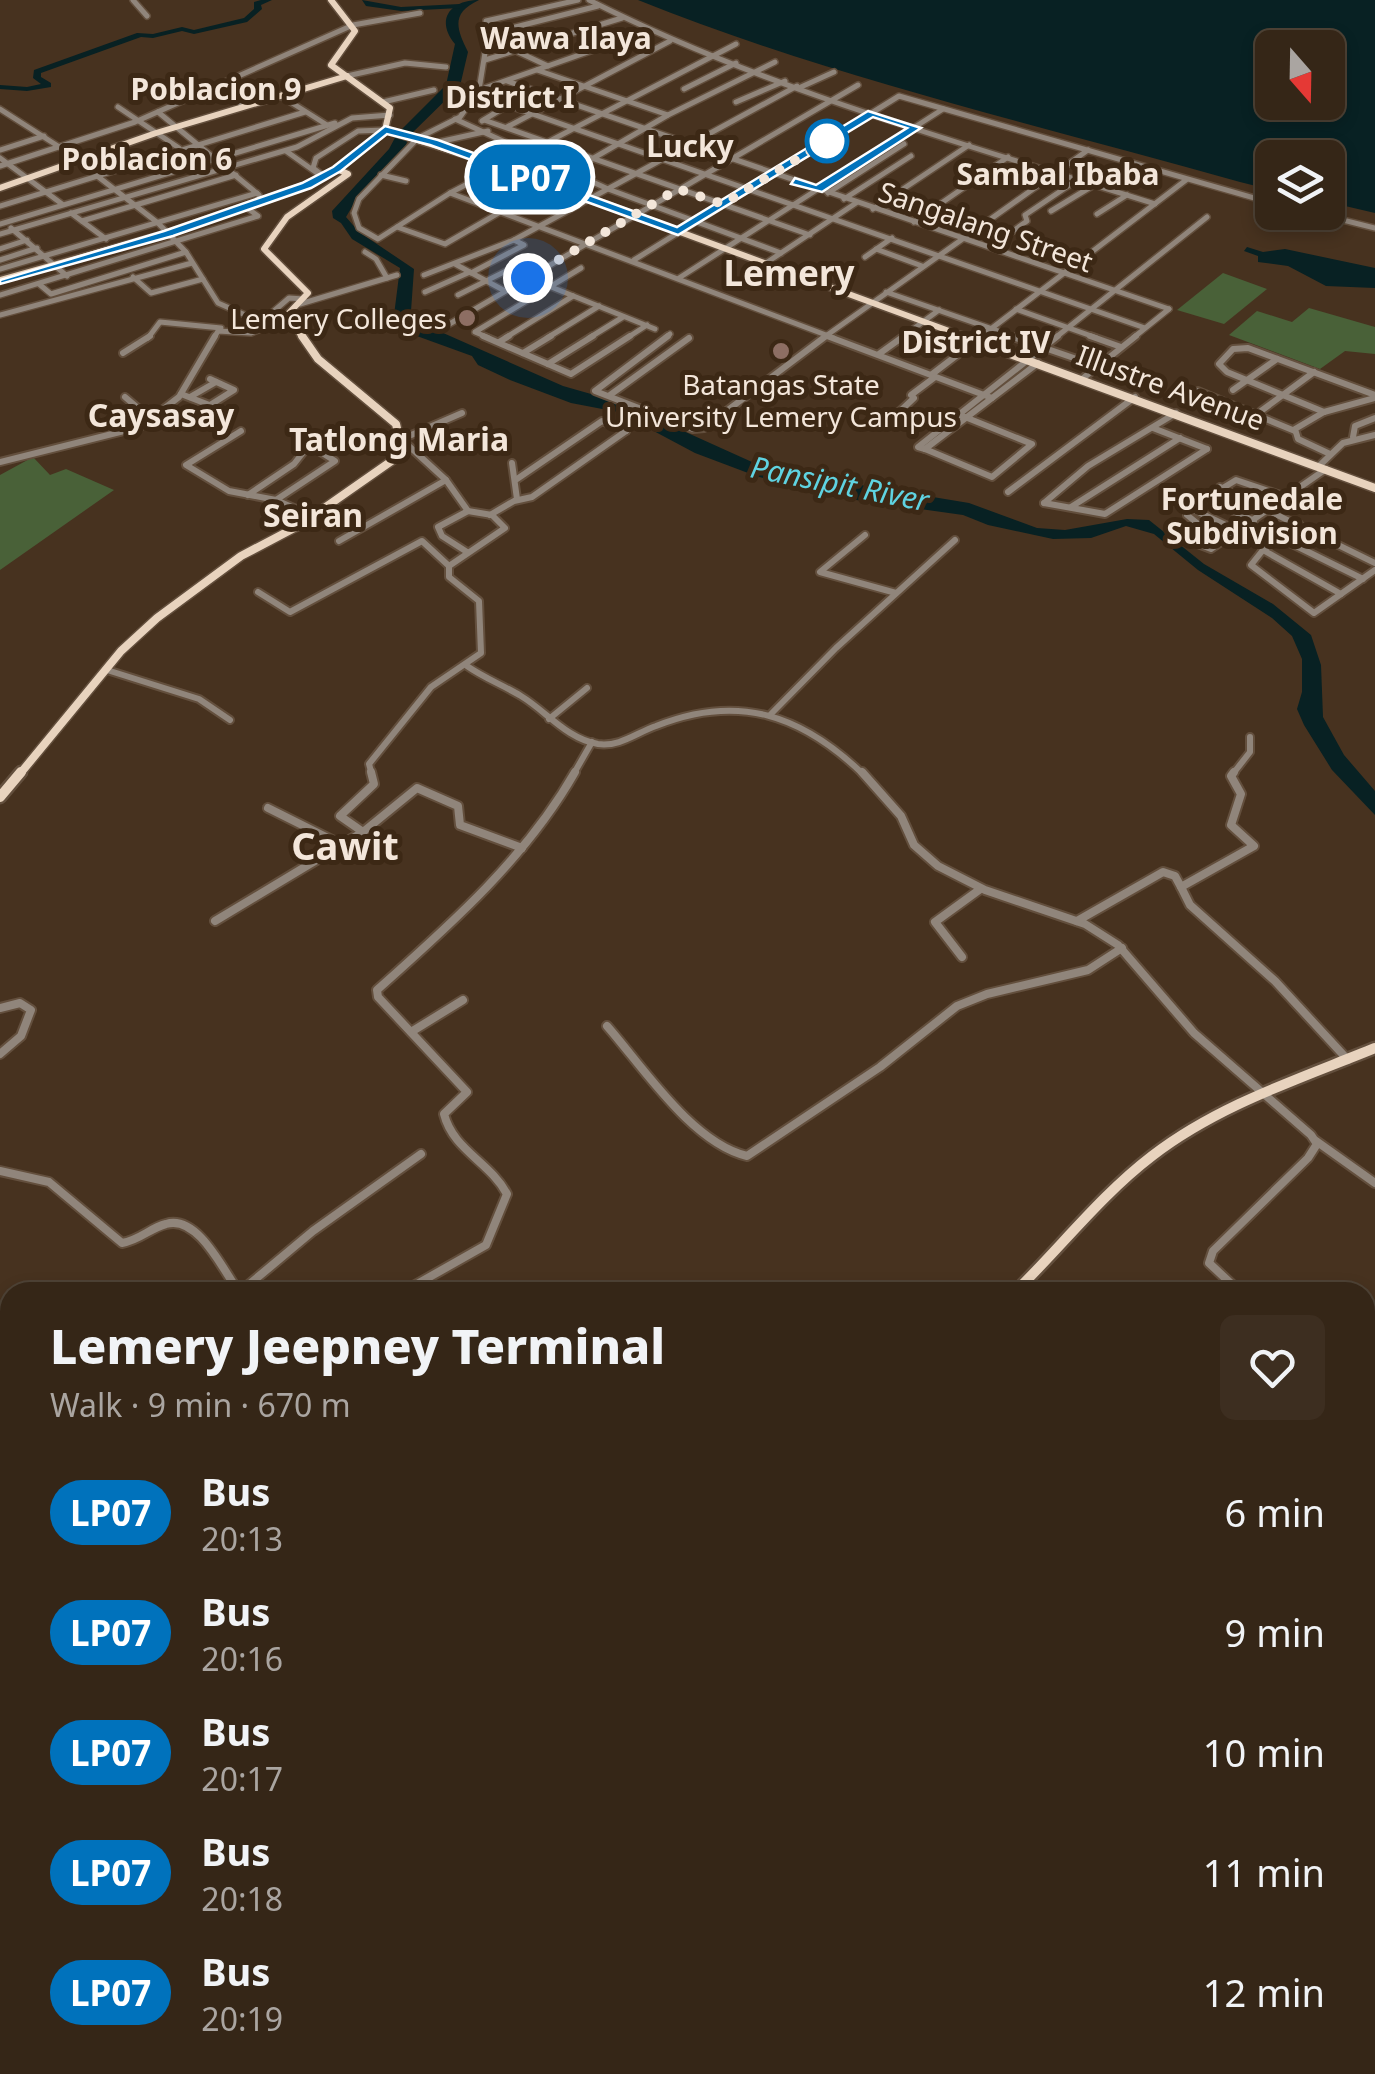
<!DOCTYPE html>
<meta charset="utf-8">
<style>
body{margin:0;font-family:"Noto Sans",sans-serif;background:#3d2e20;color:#f1f3f6;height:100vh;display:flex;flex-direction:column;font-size:38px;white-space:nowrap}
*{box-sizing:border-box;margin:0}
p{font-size:32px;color:#aaa5a1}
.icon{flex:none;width:55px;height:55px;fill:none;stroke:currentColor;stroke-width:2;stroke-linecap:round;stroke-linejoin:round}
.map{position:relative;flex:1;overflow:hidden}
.sheet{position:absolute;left:0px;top:1282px;width:1375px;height:792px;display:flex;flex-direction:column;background:#352617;border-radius:30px 30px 0 0;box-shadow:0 5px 15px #0003,0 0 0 2px #4f4336}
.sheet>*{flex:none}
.badge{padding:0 20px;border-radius:32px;font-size:35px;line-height:65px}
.needle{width:65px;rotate:160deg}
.fabs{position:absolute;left:1255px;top:30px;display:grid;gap:20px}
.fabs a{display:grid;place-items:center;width:90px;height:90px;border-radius:15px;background:#352617;box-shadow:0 5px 15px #0003,0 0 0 2px #4f4336;font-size:50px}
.you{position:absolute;width:50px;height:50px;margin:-25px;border:8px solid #fff;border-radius:50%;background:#1a73e8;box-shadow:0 0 0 15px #1a73e833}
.map>.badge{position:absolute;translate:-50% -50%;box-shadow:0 0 0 5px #fff}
.round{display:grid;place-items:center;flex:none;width:105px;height:105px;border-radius:15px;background:#3d2e20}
.head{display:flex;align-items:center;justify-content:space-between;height:170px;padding:0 50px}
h1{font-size:48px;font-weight:800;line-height:75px}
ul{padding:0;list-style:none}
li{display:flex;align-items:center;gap:30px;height:120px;padding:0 50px}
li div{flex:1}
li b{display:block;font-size:38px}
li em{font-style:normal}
li .badge{min-width:110px;font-weight:700;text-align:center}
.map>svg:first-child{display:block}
.green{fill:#496138}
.water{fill:#082123;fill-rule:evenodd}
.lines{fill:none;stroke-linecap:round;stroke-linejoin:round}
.river{fill:#082123;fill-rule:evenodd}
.minor-far3-casing{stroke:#634f3d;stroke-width:8}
.minor-far2-casing{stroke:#634f3d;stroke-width:10}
.minor-far1-casing{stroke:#634f3d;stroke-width:12}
.minor-casing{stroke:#634f3d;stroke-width:15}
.major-far3-casing{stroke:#634f3d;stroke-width:9}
.major-far2-casing{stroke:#634f3d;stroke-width:11}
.major-far1-casing{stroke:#634f3d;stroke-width:15}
.major-casing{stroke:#634f3d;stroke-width:18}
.minor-far3{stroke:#90857b;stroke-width:5}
.minor-far2{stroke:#90857b;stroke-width:6}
.minor-far1{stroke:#90857b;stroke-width:8}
.minor{stroke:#90857b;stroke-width:10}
.major-far3{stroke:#e8d3be;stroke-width:6}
.major-far2{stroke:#e8d3be;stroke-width:8}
.major-far1{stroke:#e8d3be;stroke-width:10}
.major{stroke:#e8d3be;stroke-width:12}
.line{fill:#0072bc;stroke:#fff;stroke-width:2.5}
.walk{stroke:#f3e6da;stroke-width:10;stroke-dasharray:0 18}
.stop-dot{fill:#fff;stroke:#0072bc;stroke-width:5}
.education-dot{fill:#8d6e63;stroke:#3c2815;stroke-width:4}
.labels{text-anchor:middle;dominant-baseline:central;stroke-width:10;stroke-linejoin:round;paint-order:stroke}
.far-street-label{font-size:28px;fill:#f3e6da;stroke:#3c2815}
.far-poi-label{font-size:28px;fill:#f3e6da;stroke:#3c2815;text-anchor:end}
.far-neighbourhood-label{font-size:30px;font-weight:bold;fill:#f3e6da;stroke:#3c2815}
.far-water-label{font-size:30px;font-style:italic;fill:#5fd3e1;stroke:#3c2815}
.far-quarter-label{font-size:32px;font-weight:bold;fill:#f3e6da;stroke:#3c2815}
.far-district-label{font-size:35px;font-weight:bold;fill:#f3e6da;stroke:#3c2815}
.quarter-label{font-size:38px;font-weight:bold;fill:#f3e6da;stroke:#3c2815}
</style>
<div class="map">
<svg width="1375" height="2074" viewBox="0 0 1375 2074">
<rect width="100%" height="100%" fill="#47321f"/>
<g class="green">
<path d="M1223 273 1267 289 1224 324 1177 310Z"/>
<path d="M1309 308 1375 327V354L1345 351 1320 369 1229 335 1257 311 1292 322Z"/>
<path d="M33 457 50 475 66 469 114 490 0 570V475Z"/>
</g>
<g class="water">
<path d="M479 0C451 13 456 28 468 52L460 86 408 137 406 146 359 195 346 217 359 232 414 269 411 311 416 321 563 386 619 402 752 462 788 473 969 503 1037 528 1065 530 1127 519 1149 520 1204 564 1273 604 1311 635 1321 665 1323 717 1344 755 1375 791V815L1332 770 1304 725 1297 709 1302 692V659L1292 636 1272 618 1198 570 1154 534 1126 526 1091 538 1053 539 988 525 963 515 835 497 756 476 695 453 618 412 571 403 510 380 478 365 472 356 403 331 406 328 396 322 394 315 400 268 352 239 341 223 333 218 332 211 389 149 397 134 446 85 455 44C435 20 450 0 479 0Z"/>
<path d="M638 0H1375V213L1328 202V158H1272V190L1240 182C1039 125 832 78 638 0ZM1272 48H1328V102H1272Z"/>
<path d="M1247 247 1263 252 1285 249 1375 268V288L1326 286 1288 266 1258 262V256L1244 251Z"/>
</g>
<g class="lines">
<g class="river">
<path d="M261 0H272L261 5 262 9 247 22 194 34 182 31 153 38 141 37 41 73V77L51 83V87L27 91 0 89V85L27 87 41 84 33 78 34 70 137 33 153 34 182 27 194 30 244 18 254 9V2Z"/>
<path d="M362 0 401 7 460 4 464 6 460 8 401 11 366 6Z"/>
</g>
<defs>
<g id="minor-far3">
<path d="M133 0 147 16"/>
<path d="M589 0C767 90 965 144 1155 204"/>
<path d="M648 31 479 90 460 117 418 138 359 199 354 213 359 228 378 239 450 193 736 44"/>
<path d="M488 34 598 6"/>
<path d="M488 38 548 66"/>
<path d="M485 60 622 18"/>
<path d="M537 70 668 115"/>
<path d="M347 76 405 63 446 67"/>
<path d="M507 81 1169 309"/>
<path d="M801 87 834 72"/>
<path d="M214 88 246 106"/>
<path d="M684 89 736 63"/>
<path d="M479 90 488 34 486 21 578 0"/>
<path d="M281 96 327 125"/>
<path d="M383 102 434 90"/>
<path d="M736 102 785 81"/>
<path d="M507 105 1145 328"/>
<path d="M118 107 179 148"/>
<path d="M0 109 61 148 158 223 186 252 218 303 261 322 289 298 304 299"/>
<path d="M158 112 259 195"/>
<path d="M455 119 608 189 781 253"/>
<path d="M484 120 810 235"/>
<path d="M482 121 531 91"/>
<path d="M507 127 670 41"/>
<path d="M434 143 488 131"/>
<path d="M0 150 44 136"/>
<path d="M286 151 317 173"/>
<path d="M0 158 62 204"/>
<path d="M0 166 135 122 353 25 420 13"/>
<path d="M381 175 406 181"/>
<path d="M325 177 313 168 316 158 358 131 385 130"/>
<path d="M450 193 834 338"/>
<path d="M828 193 904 144"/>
<path d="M844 199 911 156"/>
<path d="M0 206 305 112"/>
<path d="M873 209 969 145"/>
<path d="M1051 211 1094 185"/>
<path d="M1311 212 1375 228"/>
<path d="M71 213 106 239"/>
<path d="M1097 214 1127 195"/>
<path d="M82 221 236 175"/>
<path d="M914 222 1008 157"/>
<path d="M0 224 335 123"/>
<path d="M397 227 445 244 668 115 775 62"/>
<path d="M11 228 67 276"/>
<path d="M0 234 297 147 352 118 390 115"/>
<path d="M1009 234 1027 221 1025 215 1077 180"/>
<path d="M0 249 27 240"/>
<path d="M876 249 922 266"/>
<path d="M365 252 376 259 387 278"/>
<path d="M865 257 892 238"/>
<path d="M0 260 37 248"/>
<path d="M634 260 899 96 1272 203"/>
<path d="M766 263 856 203"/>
<path d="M455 264 505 291"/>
<path d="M0 269 257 193"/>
<path d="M471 273 524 245 514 240"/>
<path d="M424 275 514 240 797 86"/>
<path d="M133 277 151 293 203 279"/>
<path d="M529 278 655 329"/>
<path d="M679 278 943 109"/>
<path d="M39 284 51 294 186 252"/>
<path d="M425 292 470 272"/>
<path d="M886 292 1018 338"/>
<path d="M0 295 258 216 246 207"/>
<path d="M458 295 514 267"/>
<path d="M300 304 397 275"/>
<path d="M1016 309 1097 338"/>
<path d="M0 315 192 263"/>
<path d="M446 326 858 85"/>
<path d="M148 338 160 322 221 328"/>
<path d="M214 338 218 331 251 333 288 318"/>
<path d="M489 338 475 332 581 268"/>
<path d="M505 338 573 296"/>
<path d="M547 338 599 306"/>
<path d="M589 338 623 317"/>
<path d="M627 338 647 325"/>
<path d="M665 338 670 334"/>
<path d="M823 338 1088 150"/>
<path d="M901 338 939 310"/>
<path d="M979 338 1186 180"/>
<path d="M1055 338 1207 217"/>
<path d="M1133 338 1169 309"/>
</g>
<g id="minor-far2">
<path d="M483 336 571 374 630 336"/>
<path d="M668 336 595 391 693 429 704 428 826 336"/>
<path d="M827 336 992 398"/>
<path d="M1010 336 1097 366"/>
<path d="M1090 336 1121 347"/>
<path d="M499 342 509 336"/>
<path d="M123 353 150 336"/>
<path d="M523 353 551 336"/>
<path d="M879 354 904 336"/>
<path d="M548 364 593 336"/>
<path d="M931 375 982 336"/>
<path d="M210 379 234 390 210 405"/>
<path d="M1082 379 1136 336"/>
<path d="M1233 390 1277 359"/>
<path d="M1198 391 1295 431"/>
<path d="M181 394 230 413"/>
<path d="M610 395 689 338"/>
<path d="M125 397 151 419"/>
<path d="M190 397 216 382"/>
<path d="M1261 411 1314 372"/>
<path d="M1324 412 1227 372 1219 364 1233 349 1248 348 1375 395"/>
<path d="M897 414 914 398 911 395 935 377"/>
<path d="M1153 428 1207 449"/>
<path d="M241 431 186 465 229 491 276 500 312 516"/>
<path d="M1353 437 1355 426 1375 418"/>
<path d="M402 439 462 413"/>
<path d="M925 449 918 447 1058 336"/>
<path d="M925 449 992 477 1032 444 960 415"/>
<path d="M925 449 1038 363"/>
<path d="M1330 454 1298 439 1295 429 1324 412 1375 398"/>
<path d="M0 462 140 427 179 397 215 336"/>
<path d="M512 463 517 499"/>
<path d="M1319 466 1343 443 1375 435"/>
<path d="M517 479 602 421 626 431"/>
<path d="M1220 487 1375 563"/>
<path d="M1008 492 1135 397"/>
<path d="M248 495 294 464 309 445"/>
<path d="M1206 498 1254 521"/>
<path d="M276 500 335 461 303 441"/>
<path d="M1044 503 1105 514 1207 449"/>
<path d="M1044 503 1088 466 1176 413"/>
<path d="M1071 507 1180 438"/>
<path d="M1190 508 1187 515 1207 531 1198 544 1211 549 1326 469"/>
<path d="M490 515 514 501 532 497 626 431"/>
<path d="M1299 524 1280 538 1363 579"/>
<path d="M1238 531 1190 508 1236 480 1286 497"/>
<path d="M865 535 820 572 896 593"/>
<path d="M1280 538 1263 550 1341 594"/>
<path d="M339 541 446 480"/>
<path d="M1263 550 1251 565 1314 613 1375 570"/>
<path d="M467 552 442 536 438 527 468 511"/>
<path d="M258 592 290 612 422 541 449 566"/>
<path d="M467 666C484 678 503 685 521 696 546 711 567 739 598 744 620 747 636 733 656 726 739 693 802 715 864 775"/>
<path d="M107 670 199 699 230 720"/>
<path d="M771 714 836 648 955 540"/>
<path d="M549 719 587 688"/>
<path d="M372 775 369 764 431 687 481 653 479 601 449 577V566L505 528 492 515 468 511 446 480 399 437"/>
<path d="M573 775 592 742"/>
<path d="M1232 775 1250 752V737"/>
</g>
<g id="minor-far1">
<path d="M862 772 901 816 914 845 938 866 985 890 1085 924 1118 945 1194 1033 1311 1135 1317 1144 1308 1158 1213 1251 1209 1263 1240 1292"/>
<path d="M1234 772 1231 776 1241 794 1231 825 1254 846 1181 887 1190 905 1275 981 1348 1060"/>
<path d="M268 808 342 845"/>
<path d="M363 832 340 816 374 784 371 772"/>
<path d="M215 921 363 832 417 788 458 806 460 825 522 848"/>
<path d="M1077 921 1163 872 1175 876 1181 887"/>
<path d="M962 957 935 922 979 890"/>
<path d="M0 1008 20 1003 31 1010 21 1036 0 1054"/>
<path d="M607 1026C643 1067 692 1143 747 1156L880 1067 957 1006 987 994 1088 970 1122 948"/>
<path d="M411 1032 463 1000"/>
<path d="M1316 1141 1375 1183"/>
<path d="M0 1171 49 1182 122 1243C140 1240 150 1228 166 1224 198 1214 224 1272 239 1292"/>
<path d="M240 1292 313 1231 421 1154"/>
<path d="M403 1292 486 1245 507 1194C490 1162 453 1150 444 1114L467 1092 378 997 377 990C450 925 526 858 575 772"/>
</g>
<g id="minor">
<path d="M1365 1407 1375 1420"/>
<path d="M0 1418 10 1407"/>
<path d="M1365 1535 1375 1532"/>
<path d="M0 1543 10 1536"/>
<path d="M0 1616 10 1627"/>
<path d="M0 1919 10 1913"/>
<path d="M1365 2004 1375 1993"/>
<path d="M1093 2065 1101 2074"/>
<path d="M586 2074 596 2065"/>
<path d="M1292 2074 1301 2065"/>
</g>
<g id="major-far3">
<path d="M331 0 355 31 331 65 390 108 385 130"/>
<path d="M385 130 501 166 968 338"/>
<path d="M0 188 156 133 347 76"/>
<path d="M0 280 168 233 307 185 337 169 385 130"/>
<path d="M303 338 287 315 308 293 264 249 287 217 348 174 337 169"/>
</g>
<g id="major-far2">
<path d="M961 336 1375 488"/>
<path d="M19 775 121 651 157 618 241 556 300 525 393 460 399 437 396 424 318 359 302 336"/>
</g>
<g id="major-far1">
<path d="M0 797 21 772"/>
<path d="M1015 1292C1061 1247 1101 1195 1152 1156 1218 1105 1299 1079 1375 1048"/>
</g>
<path id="major" d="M0 1400 10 1403"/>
</defs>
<use href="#minor-far3" class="minor-far3-casing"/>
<use href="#minor-far2" class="minor-far2-casing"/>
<use href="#minor-far1" class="minor-far1-casing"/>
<use href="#minor" class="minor-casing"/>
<use href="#major-far3" class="major-far3-casing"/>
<use href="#major-far2" class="major-far2-casing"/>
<use href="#major-far1" class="major-far1-casing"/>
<use href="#major" class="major-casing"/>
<use href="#minor-far3" class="minor-far3"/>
<use href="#minor-far2" class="minor-far2"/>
<use href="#minor-far1" class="minor-far1"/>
<use href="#minor" class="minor"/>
<use href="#major-far3" class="major-far3"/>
<use href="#major-far2" class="major-far2"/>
<use href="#major-far1" class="major-far1"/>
<use href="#major" class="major"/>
</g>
<path class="line" d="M868 111 921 128 822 192 791 184 795 178 816 185 907 128 873 117 678 235 430 145 387 134 341 171 311 188 173 236 0 284V280L164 231 302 183 333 167 385 126 438 140 677 227Z"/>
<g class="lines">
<path class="walk" d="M528 278 678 189 723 204 827 141"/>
</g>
<circle class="stop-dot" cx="827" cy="141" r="20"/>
<g class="education-dot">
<circle cx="467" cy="318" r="10"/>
<circle cx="781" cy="351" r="10"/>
</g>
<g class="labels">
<g class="far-street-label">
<text transform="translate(986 226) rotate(19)">Sangalang Street</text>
<text transform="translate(1171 387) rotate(20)">Illustre Avenue</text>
</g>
<g class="far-poi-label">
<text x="447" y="318">Lemery Colleges</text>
<text x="781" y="384" text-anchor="middle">Batangas State<tspan x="781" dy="32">University Lemery Campus</tspan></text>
</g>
<g class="far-neighbourhood-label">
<text x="566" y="37">Wawa Ilaya</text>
<text x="216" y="88">Poblacion 9</text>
<text x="510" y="96">District I</text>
<text x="690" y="145">Lucky</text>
<text x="147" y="158">Poblacion 6</text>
<text x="1058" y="173">Sambal Ibaba</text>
<text x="976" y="341">District IV</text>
<text x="1252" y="498">Fortunedale<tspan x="1252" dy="34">Subdivision</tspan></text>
</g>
<g class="far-water-label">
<text transform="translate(840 483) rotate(11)">Pansipit River</text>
</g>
<g class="far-quarter-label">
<text x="161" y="414">Caysasay</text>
<text x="399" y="438">Tatlong Maria</text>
<text x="313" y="514">Seiran</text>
</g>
<g class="far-district-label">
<text x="789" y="272">Lemery</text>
</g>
<g class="quarter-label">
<text x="345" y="845">Cawit</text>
</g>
</g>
</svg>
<div class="fabs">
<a><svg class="needle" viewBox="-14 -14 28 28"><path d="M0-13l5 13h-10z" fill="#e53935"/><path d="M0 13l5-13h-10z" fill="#aaa5a1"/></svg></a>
<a><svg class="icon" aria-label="layers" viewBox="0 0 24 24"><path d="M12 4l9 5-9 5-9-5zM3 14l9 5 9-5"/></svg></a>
</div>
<div class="you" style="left:528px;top:278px"></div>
<b class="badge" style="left:530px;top:177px;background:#0072bc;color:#fff">LP07</b>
<section class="sheet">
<div class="head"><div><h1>Lemery Jeepney Terminal</h1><p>Walk · 9 min · 670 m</p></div><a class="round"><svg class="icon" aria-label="heart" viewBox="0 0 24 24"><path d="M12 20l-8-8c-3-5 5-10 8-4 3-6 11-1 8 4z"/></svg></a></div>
<ul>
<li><span class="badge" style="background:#0072bc;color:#fff">LP07</span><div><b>Bus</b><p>20:13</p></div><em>6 min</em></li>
<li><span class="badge" style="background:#0072bc;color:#fff">LP07</span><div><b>Bus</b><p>20:16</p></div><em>9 min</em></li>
<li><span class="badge" style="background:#0072bc;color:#fff">LP07</span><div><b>Bus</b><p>20:17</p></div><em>10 min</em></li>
<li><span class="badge" style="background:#0072bc;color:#fff">LP07</span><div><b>Bus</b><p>20:18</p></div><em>11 min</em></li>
<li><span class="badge" style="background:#0072bc;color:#fff">LP07</span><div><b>Bus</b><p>20:19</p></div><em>12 min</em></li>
</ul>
</section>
</div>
